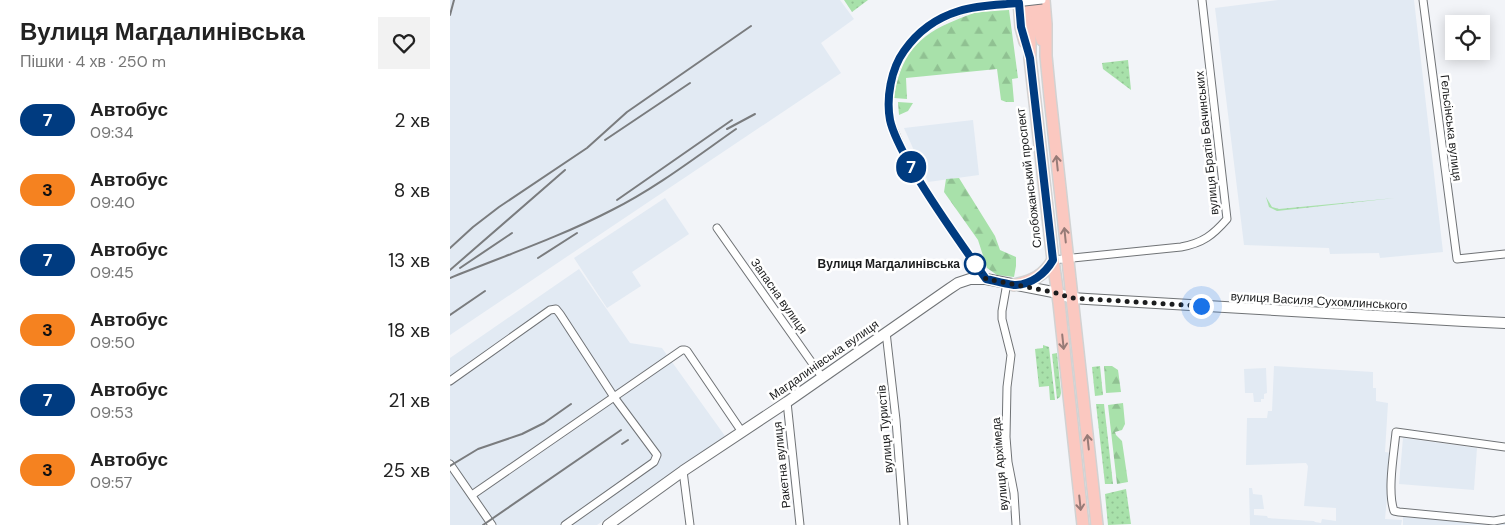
<!DOCTYPE html>
<html lang="uk">
<meta charset="utf-8">
<style>
body{margin:0;font-family:"DM Sans",sans-serif;background:#f2f2f2;color:#222;height:100vh;display:flex;flex-direction:column;font-size:19px;white-space:nowrap}
*{box-sizing:border-box;margin:0}
p{font-size:16px;color:#767676}
.icon{flex:none;width:28px;height:28px;fill:none;stroke:currentColor;stroke-width:2;stroke-linecap:round;stroke-linejoin:round}
.map{position:relative;flex:1;overflow:hidden}
.details{display:flex;flex-direction:column;background:#fff;width:450px}
.details>*{flex:none}
.badge{padding:0 10px;border-radius:16px;font-size:18px;line-height:32px}
.buttons{position:absolute;left:995px;top:15px;display:grid;gap:10px}
.buttons a{display:grid;place-items:center;width:45px;height:45px;border-radius:0px;background:#fff;box-shadow:0 2px 12px #0003;font-size:25px}
.you{position:absolute;width:25px;height:25px;margin:-12px;border:4px solid #fff;border-radius:50%;background:#1a73e8;box-shadow:0 0 0 8px #1a73e833}
.map>.badge{position:absolute;translate:-50% -50%;box-shadow:0 0 0 2px #fff}
.round{display:grid;place-items:center;flex:none;width:52px;height:52px;border-radius:0px;background:#f2f2f2}
.head{display:flex;align-items:center;justify-content:space-between;height:85px;padding:0 20px}
h1{font-size:24px;font-weight:700;line-height:38px}
ul{padding:0;list-style:none}
li{display:flex;align-items:center;gap:15px;height:70px;padding:0 20px}
li div{flex:1}
li b{display:block;font-size:19px}
li em{font-style:normal}
li .badge{min-width:55px;font-weight:700;text-align:center}
main{display:flex;flex:1;min-height:0}
.map>svg:first-child{display:block}
.built{fill:#e2eaf3}
.grass{fill:url(#grass-dots)}
.forest{fill:url(#forest-firs)}
.lines{fill:none;stroke-linecap:round;stroke-linejoin:round}
.street-casing{stroke:#707376;stroke-width:9}
.secondary-casing{stroke:#707376;stroke-width:12}
.primary-casing{stroke:#d2d2d2;stroke-width:14}
.street{stroke:#fff;stroke-width:7}
.secondary{stroke:#fff;stroke-width:10}
.primary{stroke:#fbc8c0;stroke-width:11}
.rail{stroke:#7a7c7e;stroke-width:2}
.street-bridge-casing{stroke:#707376;stroke-width:9;stroke-linecap:butt}
.street-bridge{stroke:#fff;stroke-width:7}
.oneway{stroke:#977b77}
.line-casing{stroke:#fff;stroke-width:11}
.line{stroke:#003b80;stroke-width:8}
.walk{stroke:#1c1d1e;stroke-width:5;stroke-dasharray:0 9}
.stop-dot{fill:#fff;stroke:#003b80;stroke-width:2.5}
.labels{text-anchor:middle;dominant-baseline:central;stroke-width:5;stroke-linejoin:round;paint-order:stroke}
.street-label{font-size:12px;fill:#1c1d1e;stroke:#fff}
.stop-label{font-size:12px;font-weight:bold;fill:#1c1d1e;stroke:#fff;text-anchor:end}
</style>
<main>
<section class="details">
<div class="head"><div><h1>Вулиця Магдалинівська</h1><p>Пішки · 4 хв · 250 m</p></div><a class="round"><svg class="icon" aria-label="heart" viewBox="0 0 24 24"><path d="M12 20l-8-8c-3-5 5-10 8-4 3-6 11-1 8 4z"/></svg></a></div>
<ul>
<li><span class="badge" style="background:#003b80;color:#fff">7</span><div><b>Автобус</b><p>09:34</p></div><em>2 хв</em></li>
<li><span class="badge" style="background:#f58220;color:#111">3</span><div><b>Автобус</b><p>09:40</p></div><em>8 хв</em></li>
<li><span class="badge" style="background:#003b80;color:#fff">7</span><div><b>Автобус</b><p>09:45</p></div><em>13 хв</em></li>
<li><span class="badge" style="background:#f58220;color:#111">3</span><div><b>Автобус</b><p>09:50</p></div><em>18 хв</em></li>
<li><span class="badge" style="background:#003b80;color:#fff">7</span><div><b>Автобус</b><p>09:53</p></div><em>21 хв</em></li>
<li><span class="badge" style="background:#f58220;color:#111">3</span><div><b>Автобус</b><p>09:57</p></div><em>25 хв</em></li>
</ul>
</section>
<div class="map">
<svg width="1055" height="525" viewBox="0 0 1055 525">
<defs>
<pattern id="grass-dots" width="8" height="8" patternUnits="userSpaceOnUse" patternTransform="scale(1.25)"><rect width="8" height="8" fill="#a8e1aa"/><path d="M2 2h.1M6 6h.1" fill="none" stroke="#90c192" stroke-width="1.8" stroke-linecap="round"/></pattern>
<pattern id="forest-firs" width="22" height="20" patternUnits="userSpaceOnUse" patternTransform="scale(1.25)"><rect width="22" height="20" fill="#a8e1aa"/><path d="M5 1l3.5 6h-7zM16 11l3.5 6h-7z" fill="#90c192"/></pattern>
</defs>
<rect width="100%" height="100%" fill="#f2f4f8"/>
<g class="built">
<path d="M0 0H390L404 19 371 43 391 73 0 335Z"/>
<path d="M828 0H964L993 252 930 258 929 253 880 254 879 248 794 245 765 8Z"/>
<path d="M523 120 529 175 478 182 454 128Z"/>
<path d="M215 198 239 234 182 272 191 286 157 308 124 258Z"/>
<path d="M129 269 180 343 212 348 275 436 147 525H0V358Z"/>
<path d="M824 366 923 372V388H926V401L938 403 935 452 941 453 935 519 952 520 951 525H800L799 488H802L803 494 812 495 814 509H804V515L817 516 818 518 864 521 865 522 871 523 872 519 886 521V508L854 506 858 466 856 463 796 465 797 418H817L818 411H822Z"/>
<path d="M816 368 817 393 814 394V399H811V402H804L803 393H795L794 369Z"/>
<path d="M953 438 1027 448 1024 490 949 484Z"/>
<path d="M953 517 1055 523V525H953Z"/>
</g>
<g class="grass">
<path d="M394 0H418L402 12Z"/>
<path d="M678 60 681 90 653 69 652 63Z"/>
<path d="M816 197 822 207 829 209 945 198 827 211 819 207Z"/>
<path d="M593 345 599 347 605 400H600L599 386 589 387 585 349 593 348Z"/>
<path d="M607 353 611 393 610 397 607 399 602 354Z"/>
<path d="M650 366 653 395 645 396 642 367Z"/>
<path d="M646 404H654L663 484H655Z"/>
<path d="M676 489 681 524 658 525 655 494Z"/>
</g>
<g class="forest">
<path d="M559 10 568 78 562 79 564 102H556L551 100 547 69 456 78 457 99 444 98C450 57 467 35 506 20 511 18 518 15 524 13 535 11 548 11 559 10Z"/>
<path d="M448 102 463 103 458 111 449 115Z"/>
<path d="M509 178 545 236 550 250 566 257V266L564 277 547 275 537 268 528 240 494 192 496 179Z"/>
<path d="M654 366H662L668 370 671 392 656 393Z"/>
<path d="M673 403 675 424 672 430 665 432 666 435 672 441 678 482 667 484 658 405Z"/>
</g>
<g class="lines">
<defs>
<g id="street">
<path d="M973 0 1007 259 1055 254"/>
<path d="M522 8C496 14 472 26 456 48 443 67 435 98 440 121 441 125 444 130 446 135 451 149 458 162 466 175 488 211 512 245 536 279"/>
<path d="M267 228 372 377"/>
<path d="M603 260 731 247C753 243 763 235 777 219L752 0"/>
<path d="M557 283 552 311V319L561 355 557 387 556 437 558 462 564 493 566 525"/>
<path d="M436 332 446 420 454 525"/>
<path d="M0 381 100 310 106 309 110 314 164 397 207 455 204 462 115 525"/>
<path d="M337 402 350 525"/>
<path d="M1055 447 946 432C944 453 937 491 944 511L949 512 1044 521 1055 519"/>
<path d="M0 464 42 525"/>
<path d="M233 471 240 525"/>
<path d="M22 495 232 350H235L237 351 292 432"/>
</g>
<path id="secondary" d="M158 525 233 471 337 402 499 289 508 283 520 279H536L603 292 622 298 637 299 1014 321 1055 323"/>
<g id="primary">
<path d="M569 0 571 27 575 42"/>
<path d="M577 0 580 26V58L603 260 609 303 633 525"/>
<path d="M585 0 588 25 592 40"/>
<path d="M594 0 596 24V56L600 97 647 525"/>
<path d="M564 285C582 281 594 276 603 260"/>
</g>
</defs>
<use href="#street" class="street-casing"/>
<use href="#secondary" class="secondary-casing"/>
<use href="#primary" class="primary-casing"/>
<use href="#street" class="street"/>
<use href="#secondary" class="secondary"/>
<use href="#primary" class="primary"/>
<g class="rail">
<path d="M0 15 4 0"/>
<path d="M277 129 305 114"/>
<path d="M155 140 240 83"/>
<path d="M167 200 282 120"/>
<path d="M0 248 23 227 49 207 137 148 177 112 301 26"/>
<path d="M88 258 127 233"/>
<path d="M10 268 62 233"/>
<path d="M0 270 115 170"/>
<path d="M0 278C54 256 110 237 162 210 206 188 246 157 286 129"/>
<path d="M0 315 35 291"/>
<path d="M172 444 178 440"/>
<path d="M0 466 28 449 72 434 94 423 121 404"/>
<path d="M33 525 171 430"/>
</g>
<defs>
<path id="street-bridge" d="M522 8 592 0"/>
</defs>
<use href="#street-bridge" class="street-bridge-casing"/>
<use href="#street-bridge" class="street-bridge"/>
</g>
<defs><path id="oneway-shaft" d="M-6 0H5M1.5-3L5.5 0L1.5 3" fill="none" stroke-width="1.6" stroke-linecap="round" stroke-linejoin="round" transform="scale(1.25)"/></defs>
<g class="oneway">
<use href="#oneway-shaft" transform="translate(607 163) rotate(-96)"/>
<use href="#oneway-shaft" transform="translate(615 235) rotate(-96)"/>
<use href="#oneway-shaft" transform="translate(613 342) rotate(84)"/>
<use href="#oneway-shaft" transform="translate(638 442) rotate(-96)"/>
<use href="#oneway-shaft" transform="translate(630 503) rotate(84)"/>
</g>
<g class="lines">
<defs>
<path id="line" d="M569 3 571 27 580 58 603 260C595 274 581 285 564 285 555 284 545 281 536 279 511 244 486 209 464 172 456 158 443 135 440 120 436 98 441 69 454 51 468 31 486 18 509 11 528 5 549 5 569 3Z"/>
</defs>
<use href="#line" class="line-casing"/>
<use href="#line" class="line"/>
<path class="walk" d="M525 264 536 279 603 292 622 298 751 306"/>
</g>
<circle class="stop-dot" cx="525" cy="264" r="10"/>
<g class="labels">
<g class="street-label">
<text transform="translate(1001 128) rotate(83)">Гельсінська вулиця</text>
<text transform="translate(757 143) rotate(-96)">вулиця Братів Бачинських</text>
<text transform="translate(579 178) rotate(-97)">Слобожанський проспект</text>
<text transform="translate(329 296) rotate(55)">Запасна вулиця</text>
<text transform="translate(869 301) rotate(3)">вулиця Василя Сухомлинського</text>
<text transform="translate(374 360) rotate(-35)">Магдалинівська вулиця</text>
<text transform="translate(435 429) rotate(-95)">вулиця Туристів</text>
<text transform="translate(550 464) rotate(-95)">вулиця Архімеда</text>
<text transform="translate(332 465) rotate(-96)">Ракетна вулиця</text>
</g>
<g class="stop-label">
<text x="510" y="264">Вулиця Магдалинівська</text>
</g>
</g>
</svg>
<div class="buttons">
<a><svg class="icon" aria-label="locate" viewBox="0 0 24 24"><circle cx="12" cy="12" r="6"/><path d="M12 2v4M12 18v4M2 12h4M18 12h4"/></svg></a>
</div>
<div class="you" style="left:751px;top:306px"></div>
<b class="badge" style="left:461px;top:167px;background:#003b80;color:#fff">7</b>
</div>
</main>
